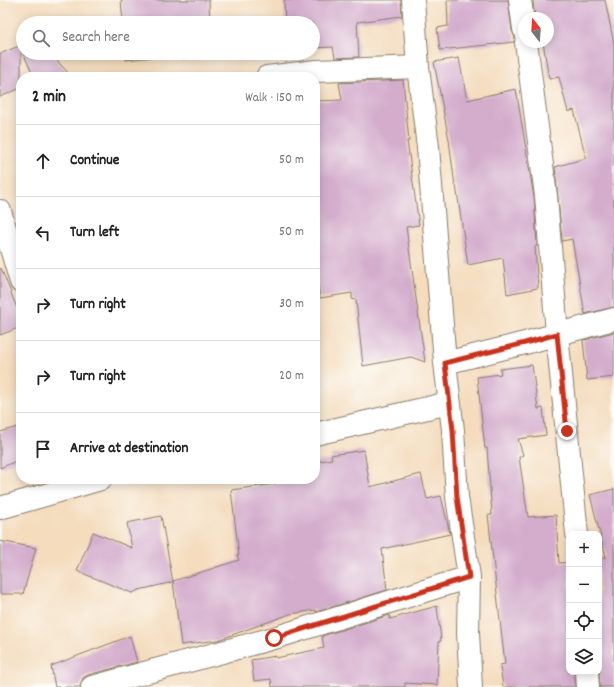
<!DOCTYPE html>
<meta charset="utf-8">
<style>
:root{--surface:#fff;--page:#f2f2f2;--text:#222;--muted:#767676;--line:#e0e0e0}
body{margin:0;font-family:Dekko,sans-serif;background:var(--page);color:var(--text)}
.controls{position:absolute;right:12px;bottom:12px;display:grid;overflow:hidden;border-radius:8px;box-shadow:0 2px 10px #0003}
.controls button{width:36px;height:36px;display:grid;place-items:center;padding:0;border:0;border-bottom:1px solid var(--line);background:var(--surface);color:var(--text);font:20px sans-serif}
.compass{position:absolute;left:518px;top:12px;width:36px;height:36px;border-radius:50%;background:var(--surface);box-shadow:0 2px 10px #0003;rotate:343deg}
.stop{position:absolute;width:12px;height:12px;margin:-9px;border:3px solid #c8321e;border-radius:50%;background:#fff}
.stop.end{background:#c8321e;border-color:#fff;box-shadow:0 1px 4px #0008}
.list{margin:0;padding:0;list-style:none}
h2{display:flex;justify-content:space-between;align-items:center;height:52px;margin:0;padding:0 16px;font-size:17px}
h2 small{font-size:13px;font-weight:400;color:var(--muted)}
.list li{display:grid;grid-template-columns:26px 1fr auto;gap:12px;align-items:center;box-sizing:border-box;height:72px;padding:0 16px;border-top:1px solid var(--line)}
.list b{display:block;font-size:15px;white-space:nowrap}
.list em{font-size:13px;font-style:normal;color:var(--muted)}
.icon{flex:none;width:22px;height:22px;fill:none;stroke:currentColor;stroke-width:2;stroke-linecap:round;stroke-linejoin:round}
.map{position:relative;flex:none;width:614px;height:687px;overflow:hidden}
.search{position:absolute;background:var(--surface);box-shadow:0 2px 10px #0003;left:16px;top:16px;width:304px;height:44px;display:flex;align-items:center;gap:10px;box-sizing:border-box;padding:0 14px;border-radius:22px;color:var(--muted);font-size:15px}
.panel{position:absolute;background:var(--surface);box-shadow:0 2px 10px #0003;left:16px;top:72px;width:304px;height:412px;border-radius:16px}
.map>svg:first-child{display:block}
.building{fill:#d4adcd}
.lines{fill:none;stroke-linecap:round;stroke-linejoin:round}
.minor-casing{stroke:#887c6c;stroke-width:24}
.minor{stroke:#fff;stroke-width:22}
.route{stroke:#c8321e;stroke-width:5}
</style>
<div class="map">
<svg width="614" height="687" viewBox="0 0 614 687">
<rect width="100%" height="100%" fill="#fdfcf7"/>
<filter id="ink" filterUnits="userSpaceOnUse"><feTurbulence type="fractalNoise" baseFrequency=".025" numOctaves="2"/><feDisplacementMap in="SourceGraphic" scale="8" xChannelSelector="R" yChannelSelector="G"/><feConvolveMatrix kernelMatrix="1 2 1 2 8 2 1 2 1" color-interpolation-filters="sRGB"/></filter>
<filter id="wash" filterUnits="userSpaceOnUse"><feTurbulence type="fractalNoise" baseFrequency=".012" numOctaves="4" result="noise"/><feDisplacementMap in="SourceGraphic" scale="16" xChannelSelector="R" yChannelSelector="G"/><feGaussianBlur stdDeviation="0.9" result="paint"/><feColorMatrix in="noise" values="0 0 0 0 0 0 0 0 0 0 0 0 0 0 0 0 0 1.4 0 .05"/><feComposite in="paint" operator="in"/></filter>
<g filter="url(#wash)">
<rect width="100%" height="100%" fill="#f4dcbd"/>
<g id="blocks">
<!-- building -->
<path class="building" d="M121,0H209L210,23H123Z
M284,0H401L402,16L357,22L359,57L335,58L333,47L313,48V23H285Z
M447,0H508L512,31L515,37L514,42L440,50L437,28L448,26Z
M533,0H605L614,44V307L585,314L572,239L562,241L555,167L586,158L574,110L568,112L559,77L549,79L543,42H548V18H535Z
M21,45V88L0,97V54Z
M23,53H50L72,77H34Z
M125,53H212V57L182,59L181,57L162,58V56L126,60Z
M459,58L467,100L516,89L534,197L537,246L535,247L538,288L507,294L503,258L468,265L456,185L455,186L449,140L434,62Z
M403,80L409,141H407L419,225L406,227L425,362L411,357L363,366L356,300L352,299V293L320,298L315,266V101L342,100L339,83Z
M1,268L21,318V327L0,335V269Z
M614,332V377L587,380L583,340L590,339V338Z
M532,365L538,409L543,408L546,435L518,439L523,455L519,457L528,517L556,515L559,563L569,562V672H575V687H503L500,665L505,664L488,515H492L487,448H485L477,377L501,374L500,369Z
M21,426V459L0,468V432Z
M364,450L370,487L421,474L427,499L441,496L450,534L382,549L387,590L316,612V610L290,614L218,640L181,645L173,581L239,560L237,555H239L231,490L275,484L274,479H315V462L332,459L331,455Z
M614,489V687H600L599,670V558L606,557L590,495Z
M161,516L173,582L139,590L132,593L77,571L93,532L132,548L127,523Z
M0,541L36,548L23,594H0Z
M437,606L441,641H439L437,685L405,683V687H272L271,679L254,681L251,660L276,656V658L324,648L322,636L390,615V619Z
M130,636L137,662L88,675L83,678L80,687H55L51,666Z"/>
</g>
</g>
<g filter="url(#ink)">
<use href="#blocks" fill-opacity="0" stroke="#887c6c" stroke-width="1"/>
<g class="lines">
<defs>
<path id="minor" d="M413,0L418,67L428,147L445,363L453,430L457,497L469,577L468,633L471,687
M520,0L524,29
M526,42L546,196L557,334L577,534
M267,77L316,71L418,67
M0,211L21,282
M445,363L525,343L614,319
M315,434L449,403
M0,508L101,479
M587,672L588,687
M92,687L274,638L469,577"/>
</defs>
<!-- minor casing -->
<use href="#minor" class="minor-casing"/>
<!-- minor -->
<use href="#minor" class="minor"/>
</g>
</g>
<g class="lines" filter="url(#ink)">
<!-- route -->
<path class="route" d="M274,638L469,577L457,497L453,430L445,363L525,343L557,334L567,431"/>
</g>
</svg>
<div class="controls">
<button>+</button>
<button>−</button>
<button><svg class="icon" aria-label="locate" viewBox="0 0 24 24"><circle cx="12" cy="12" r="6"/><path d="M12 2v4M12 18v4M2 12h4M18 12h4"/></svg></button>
<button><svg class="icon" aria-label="layers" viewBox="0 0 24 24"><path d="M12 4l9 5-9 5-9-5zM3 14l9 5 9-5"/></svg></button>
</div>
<svg class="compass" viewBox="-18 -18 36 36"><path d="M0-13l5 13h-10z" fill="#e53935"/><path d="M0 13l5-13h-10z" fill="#767676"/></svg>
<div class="stop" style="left:274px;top:638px"></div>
<div class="stop end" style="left:567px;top:431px"></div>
<div class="search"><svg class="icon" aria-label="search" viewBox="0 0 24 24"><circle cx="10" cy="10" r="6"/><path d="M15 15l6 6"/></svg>Search here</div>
<section class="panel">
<h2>2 min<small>Walk · 150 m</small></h2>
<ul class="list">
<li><svg class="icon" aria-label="ahead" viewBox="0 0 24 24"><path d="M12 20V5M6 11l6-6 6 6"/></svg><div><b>Continue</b></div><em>50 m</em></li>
<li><svg class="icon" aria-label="left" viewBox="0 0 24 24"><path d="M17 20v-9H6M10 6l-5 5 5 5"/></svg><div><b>Turn left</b></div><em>50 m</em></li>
<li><svg class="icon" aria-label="right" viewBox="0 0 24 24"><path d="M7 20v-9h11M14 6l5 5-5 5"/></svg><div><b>Turn right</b></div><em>30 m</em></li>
<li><svg class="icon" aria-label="right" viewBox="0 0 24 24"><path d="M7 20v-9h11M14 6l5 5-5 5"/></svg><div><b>Turn right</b></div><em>20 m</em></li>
<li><svg class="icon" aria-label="arrive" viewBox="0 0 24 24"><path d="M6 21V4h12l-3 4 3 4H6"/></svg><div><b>Arrive at destination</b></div></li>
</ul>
</section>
</div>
